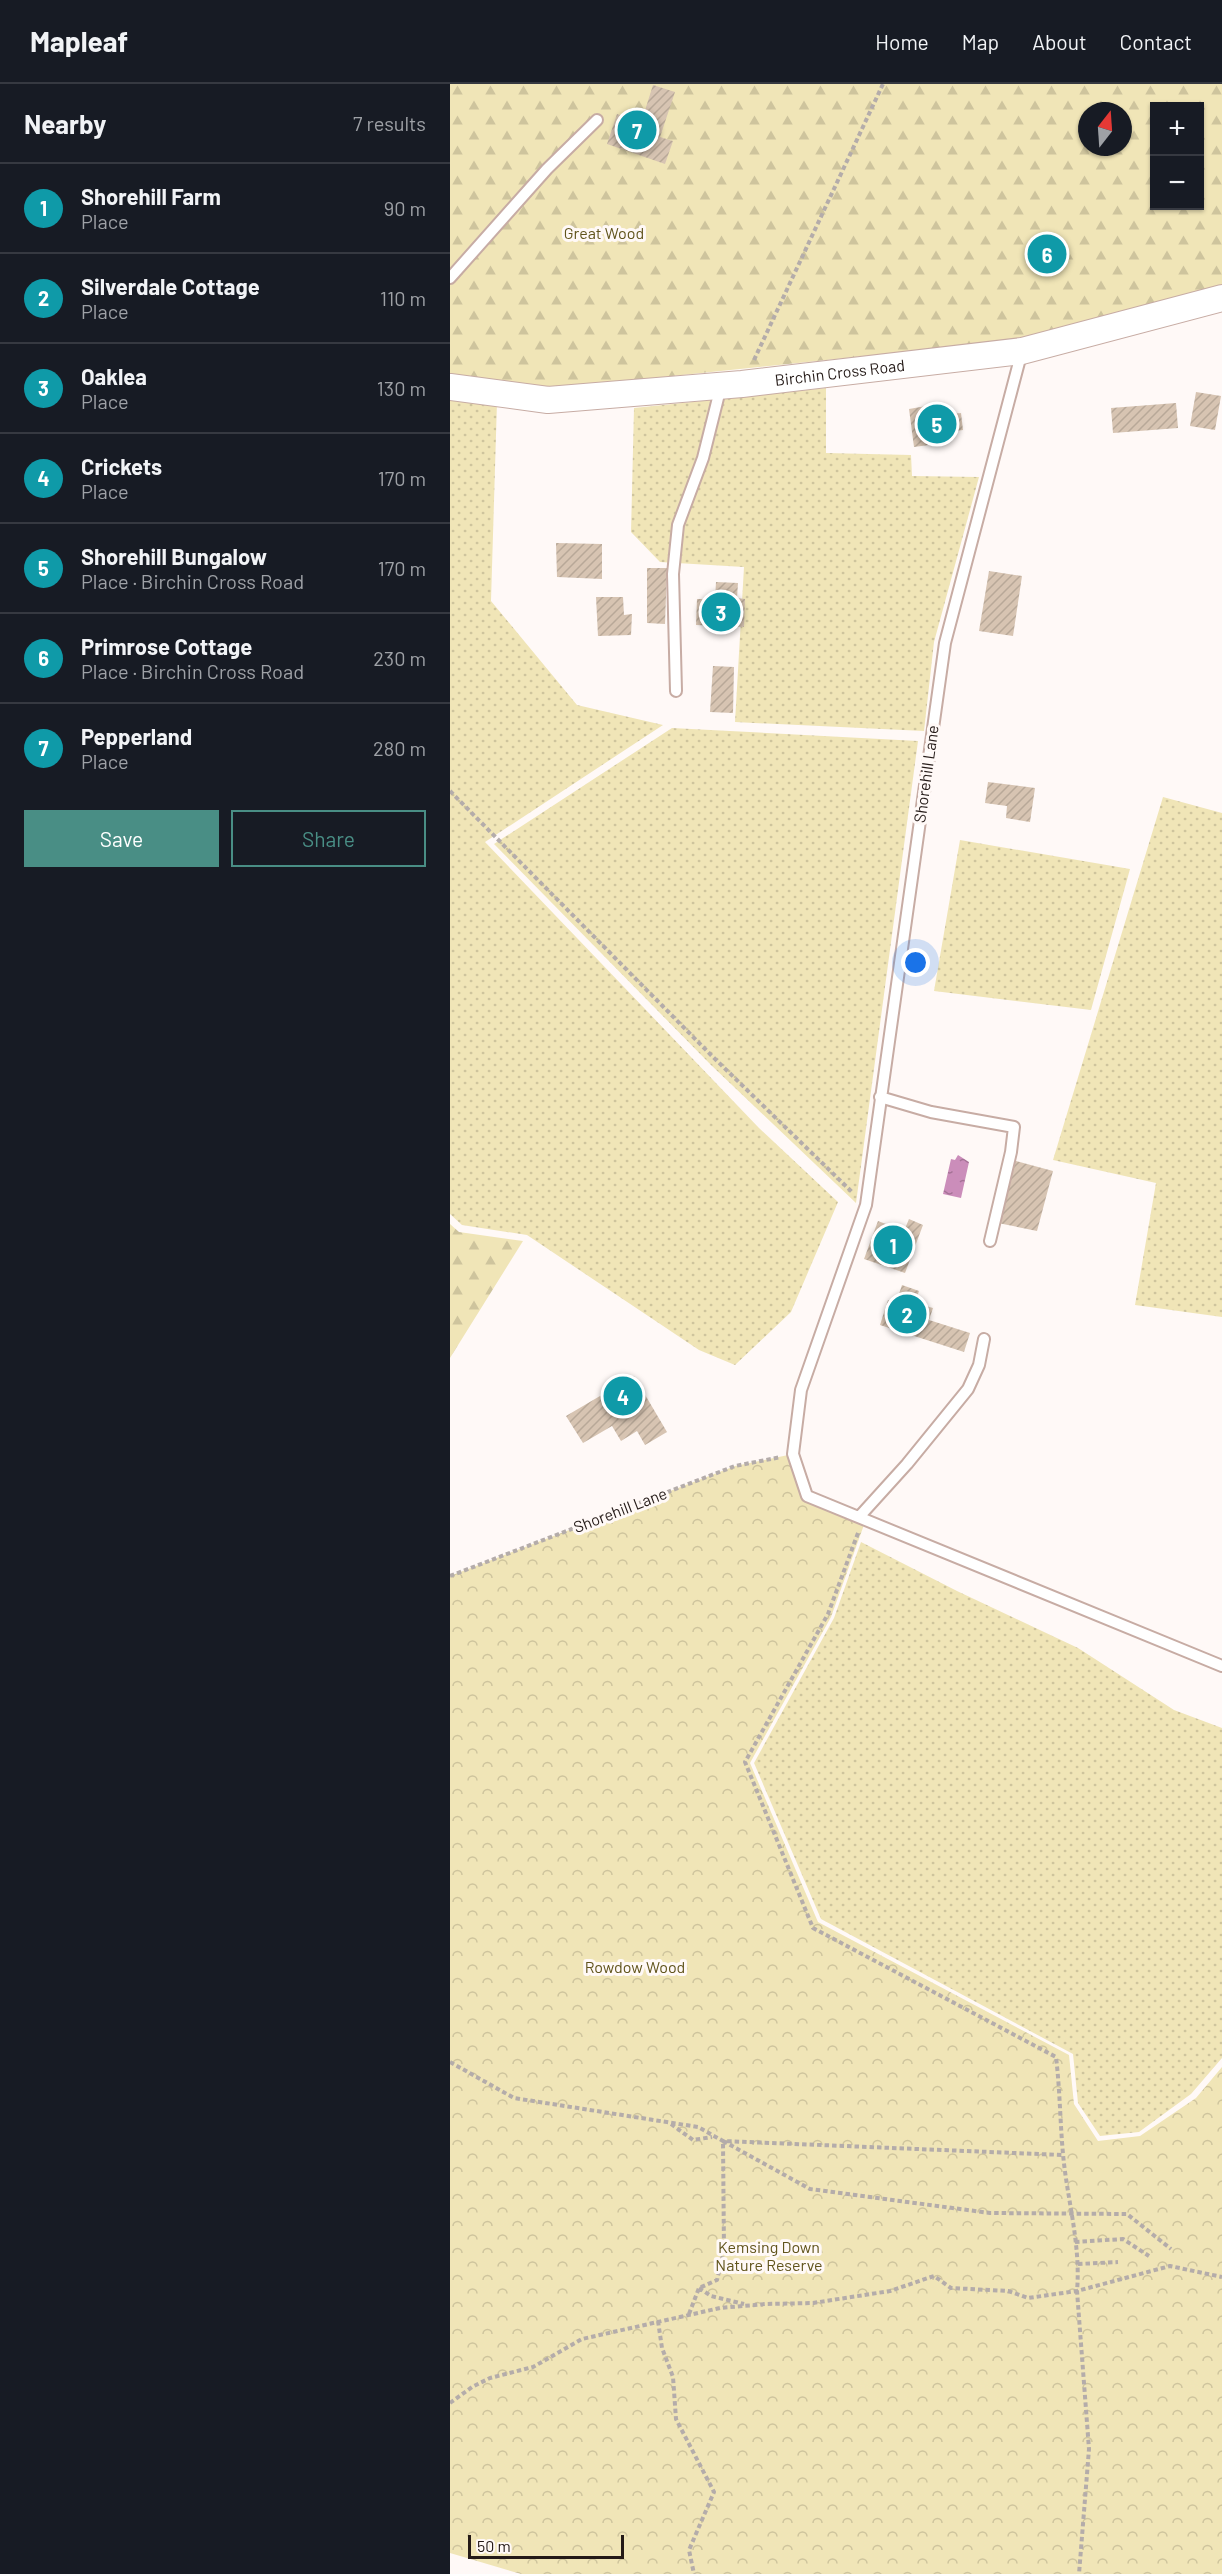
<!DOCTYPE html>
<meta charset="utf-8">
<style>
:root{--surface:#171b24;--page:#242831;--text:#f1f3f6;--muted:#9ea1a6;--line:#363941;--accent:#498e85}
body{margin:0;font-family:Barlow,sans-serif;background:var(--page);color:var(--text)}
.controls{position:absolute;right:18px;top:18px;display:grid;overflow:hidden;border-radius:0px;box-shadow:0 2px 4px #0004}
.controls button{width:54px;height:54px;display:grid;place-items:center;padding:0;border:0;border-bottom:2px solid var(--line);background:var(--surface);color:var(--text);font:30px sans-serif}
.compass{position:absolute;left:628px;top:18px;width:54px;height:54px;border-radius:50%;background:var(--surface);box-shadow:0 2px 4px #0004;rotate:17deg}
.scale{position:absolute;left:18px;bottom:15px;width:156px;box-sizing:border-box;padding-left:6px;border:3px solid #241a17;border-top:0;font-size:16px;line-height:21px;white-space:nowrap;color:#241a17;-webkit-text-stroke:4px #fff9f7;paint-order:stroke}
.you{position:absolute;left:466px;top:879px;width:21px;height:21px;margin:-15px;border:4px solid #fff;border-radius:50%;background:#1a73e8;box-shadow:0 0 0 9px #1a73e833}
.badge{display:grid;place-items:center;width:39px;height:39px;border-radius:50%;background:var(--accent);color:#fff;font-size:20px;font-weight:700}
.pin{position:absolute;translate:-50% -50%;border:3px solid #fff;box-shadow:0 2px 6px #0006}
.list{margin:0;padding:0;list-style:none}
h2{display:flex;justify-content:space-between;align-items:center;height:78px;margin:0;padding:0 24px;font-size:26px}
h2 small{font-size:20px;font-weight:400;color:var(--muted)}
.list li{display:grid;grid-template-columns:39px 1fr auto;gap:18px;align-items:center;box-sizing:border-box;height:90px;padding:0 24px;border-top:2px solid var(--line)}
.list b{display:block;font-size:22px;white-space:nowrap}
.list p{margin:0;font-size:20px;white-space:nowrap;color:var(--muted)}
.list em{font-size:20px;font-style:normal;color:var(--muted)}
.actions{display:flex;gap:12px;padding:18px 24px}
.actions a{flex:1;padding:14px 0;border:2px solid var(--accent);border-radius:0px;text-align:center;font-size:21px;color:var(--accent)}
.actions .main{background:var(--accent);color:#fff}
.map{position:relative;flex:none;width:772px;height:2490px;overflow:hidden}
header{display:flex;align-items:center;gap:36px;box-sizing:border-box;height:84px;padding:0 30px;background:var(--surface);border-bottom:2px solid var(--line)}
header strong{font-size:28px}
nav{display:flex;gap:33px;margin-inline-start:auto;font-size:21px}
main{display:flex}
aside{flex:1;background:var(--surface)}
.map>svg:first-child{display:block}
.grass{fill:url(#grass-dots)}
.forest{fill:url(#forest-firs);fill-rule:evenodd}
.park{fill:url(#park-crowns)}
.water{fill:url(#water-ripples)}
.building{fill:url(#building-hatch)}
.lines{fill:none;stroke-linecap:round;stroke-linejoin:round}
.service-casing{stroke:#c7aca4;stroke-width:14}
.tertiary-casing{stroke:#c7aca4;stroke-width:28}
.path{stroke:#b4acaa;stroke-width:4;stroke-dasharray:4.5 3;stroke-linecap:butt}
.service{stroke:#fff;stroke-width:10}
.tertiary{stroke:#fff;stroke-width:26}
.labels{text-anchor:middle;stroke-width:6;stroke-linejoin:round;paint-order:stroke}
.park-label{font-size:16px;fill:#61541c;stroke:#fff9f7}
.street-label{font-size:16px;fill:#241a17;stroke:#fff9f7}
</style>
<header>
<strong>Mapleaf</strong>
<nav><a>Home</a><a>Map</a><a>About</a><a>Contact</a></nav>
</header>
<main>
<aside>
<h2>Nearby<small>7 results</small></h2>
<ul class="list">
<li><span class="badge" style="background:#0f9aa8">1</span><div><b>Shorehill Farm</b><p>Place</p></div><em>90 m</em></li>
<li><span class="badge" style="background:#0f9aa8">2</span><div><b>Silverdale Cottage</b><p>Place</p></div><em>110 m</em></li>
<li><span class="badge" style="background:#0f9aa8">3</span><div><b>Oaklea</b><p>Place</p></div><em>130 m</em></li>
<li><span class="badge" style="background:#0f9aa8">4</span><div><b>Crickets</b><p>Place</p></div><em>170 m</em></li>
<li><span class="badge" style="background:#0f9aa8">5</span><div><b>Shorehill Bungalow</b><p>Place · Birchin Cross Road</p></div><em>170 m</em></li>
<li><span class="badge" style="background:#0f9aa8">6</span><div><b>Primrose Cottage</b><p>Place · Birchin Cross Road</p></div><em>230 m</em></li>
<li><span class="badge" style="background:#0f9aa8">7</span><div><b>Pepperland</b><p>Place</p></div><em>280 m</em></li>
</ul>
<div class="actions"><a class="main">Save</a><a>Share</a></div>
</aside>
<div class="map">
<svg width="772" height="2490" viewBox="0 0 772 2490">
<defs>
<pattern id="grass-dots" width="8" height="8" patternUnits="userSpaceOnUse" patternTransform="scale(1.5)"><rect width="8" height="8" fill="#f0e5b7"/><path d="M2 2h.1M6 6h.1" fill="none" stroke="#cec49d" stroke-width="1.8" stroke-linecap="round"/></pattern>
<pattern id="forest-firs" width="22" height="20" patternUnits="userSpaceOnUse" patternTransform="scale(1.5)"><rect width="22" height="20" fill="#f0e5b7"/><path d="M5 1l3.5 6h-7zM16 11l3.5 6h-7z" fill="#cec49d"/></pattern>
<pattern id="park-crowns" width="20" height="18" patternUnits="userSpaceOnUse" patternTransform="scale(1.5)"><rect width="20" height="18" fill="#f0e5b7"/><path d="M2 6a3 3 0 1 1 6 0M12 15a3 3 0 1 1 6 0" fill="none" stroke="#cec49d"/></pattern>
<pattern id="water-ripples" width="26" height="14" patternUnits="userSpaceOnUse" patternTransform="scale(1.5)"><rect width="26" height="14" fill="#cb8dba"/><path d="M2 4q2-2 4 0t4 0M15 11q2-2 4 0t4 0" fill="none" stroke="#a57296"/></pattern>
<pattern id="building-hatch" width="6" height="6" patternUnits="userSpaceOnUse" patternTransform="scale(1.5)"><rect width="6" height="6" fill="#d7c4b2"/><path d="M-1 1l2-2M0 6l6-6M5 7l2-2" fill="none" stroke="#b8a898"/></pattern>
</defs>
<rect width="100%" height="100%" fill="#fff9f7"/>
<!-- grass -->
<path class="grass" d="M376,304V369L461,371L462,392L529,393L484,558L474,647L285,638L294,483L210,478L181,448L184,324Z
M0,313L47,318L41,517L127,621L213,641L35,758L309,1044L388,1118L341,1228L285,1281L249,1266L77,1151L12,1141L0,1130Z
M222,644L468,657L406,1119L261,981L44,760Z
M713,713L772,729V1233L685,1221L706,1099L603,1076Z
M510,756L680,785L641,926L484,907Z
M411,1458L507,1507L628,1564L724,1626L772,1644V1974L741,2010L689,2048L650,2052L628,2019L623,1970L371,1835L304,1679L384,1534Z"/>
<!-- forest -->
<path class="forest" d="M0,0H772V206L569,256L107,304L0,293ZM704,22H750V122H704ZM637,27H673V63H637Z
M0,1140L9,1148L73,1157L0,1274Z"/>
<!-- park -->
<path class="park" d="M343,1370L357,1412L415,1438L381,1533L300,1679L368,1838L619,1971L624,2020L648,2057L690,2052L746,2014L772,1983V2490H71L0,2469V1492L285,1382Z"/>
<!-- water -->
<path class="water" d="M508,1071L519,1078L511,1114L493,1110L501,1075L505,1076Z"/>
<!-- building -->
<path class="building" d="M203,1L225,8L210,53L223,57L215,80L157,60L167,30L191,39Z
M612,154L618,176L583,185L577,163Z
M746,308L771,312L765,346L740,342Z
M726,319L728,344L663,349L661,324Z
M482,321L484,333L511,329L513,346L485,350L486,360L464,363L459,325Z
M106,459L152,460V495L107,493Z
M197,484H217L215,540L197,539Z
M539,487L572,492L563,552L529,547Z
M266,498L288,499L287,514L295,515L294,543L246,541L247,515H265Z
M146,513H173L174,531L182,530L181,551L148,552Z
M263,582L284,583L283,629L260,628Z
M538,698L585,704L580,738L556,734L557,722L535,719Z
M562,1076L603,1087L587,1147L548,1139Z
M459,1135L473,1141L455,1189L414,1175L428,1137L454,1147Z
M452,1201L469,1207L465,1219L483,1224L479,1236L520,1249L514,1268L430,1241L438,1216L446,1219Z
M184,1292L217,1348L195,1361L187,1347L171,1357L162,1342L133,1359L116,1332Z"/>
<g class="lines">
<defs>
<path id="service" d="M0,194L97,85L147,36
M572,267L495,559L416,1121L351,1306L343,1370L357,1412L772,1582
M226,607L223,490L228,441L253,374L271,302
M430,1013L481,1028L564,1043L561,1068L540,1157
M409,1433L457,1380L518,1305L529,1281L534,1255"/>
<g id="tertiary">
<path id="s1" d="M0,303L98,316L292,300L572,267L772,214"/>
</g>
</defs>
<!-- service casing -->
<use href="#service" class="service-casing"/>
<!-- tertiary casing -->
<use href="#tertiary" class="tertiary-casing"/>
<!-- path -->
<path class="path" d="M304,276L433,0
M0,707L261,971L402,1108
M408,1449L378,1530L295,1678L363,1844L606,1973C610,2006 610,2037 613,2070C617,2115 631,2160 627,2207L639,2365L629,2490
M0,1492L285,1382L331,1373
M0,1978L64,2014L248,2043L273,2057L613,2071
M221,2040L243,2056L262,2053
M625,2158L673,2155L699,2172
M628,2180L668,2178
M249,2204L261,2212L294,2220
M239,2230L249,2204L267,2196L274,2167L273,2057L360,2105L540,2129L677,2130L721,2165
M208,2237L212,2264L223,2293L226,2335L264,2408L239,2466L244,2490
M0,2319L22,2303L40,2294L83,2283L132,2255L270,2224L316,2220L363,2219L440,2207L484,2192L501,2204L558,2207L578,2214L627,2207L720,2182L772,2193"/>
<!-- service -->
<use href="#service" class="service"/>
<!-- tertiary -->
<use href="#tertiary" class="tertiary"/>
</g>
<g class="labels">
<!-- park labels -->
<g class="park-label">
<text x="154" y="155">Great Wood</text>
<text x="185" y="1889">Rowdow Wood</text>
<text x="319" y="2169">Kemsing Down<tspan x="319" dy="18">Nature Reserve</tspan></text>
</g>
<!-- street labels -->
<g class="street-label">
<text dy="6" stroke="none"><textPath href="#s1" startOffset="392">Birchin Cross Road</textPath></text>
<text transform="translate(476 690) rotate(-82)" y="6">Shorehill Lane</text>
<text transform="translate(170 1426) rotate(-21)" y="6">Shorehill Lane</text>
</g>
</g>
</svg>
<div class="controls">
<button>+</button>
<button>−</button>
</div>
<svg class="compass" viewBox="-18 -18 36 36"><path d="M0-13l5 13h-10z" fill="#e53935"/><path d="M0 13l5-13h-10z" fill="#9ea1a6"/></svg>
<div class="scale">50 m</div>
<div class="you"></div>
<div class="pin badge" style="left:443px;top:1161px;background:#0f9aa8">1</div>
<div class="pin badge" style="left:457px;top:1230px;background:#0f9aa8">2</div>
<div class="pin badge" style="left:271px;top:528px;background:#0f9aa8">3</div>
<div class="pin badge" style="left:173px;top:1312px;background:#0f9aa8">4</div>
<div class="pin badge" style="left:487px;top:340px;background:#0f9aa8">5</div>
<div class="pin badge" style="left:597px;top:170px;background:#0f9aa8">6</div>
<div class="pin badge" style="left:187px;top:46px;background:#0f9aa8">7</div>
</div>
</main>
